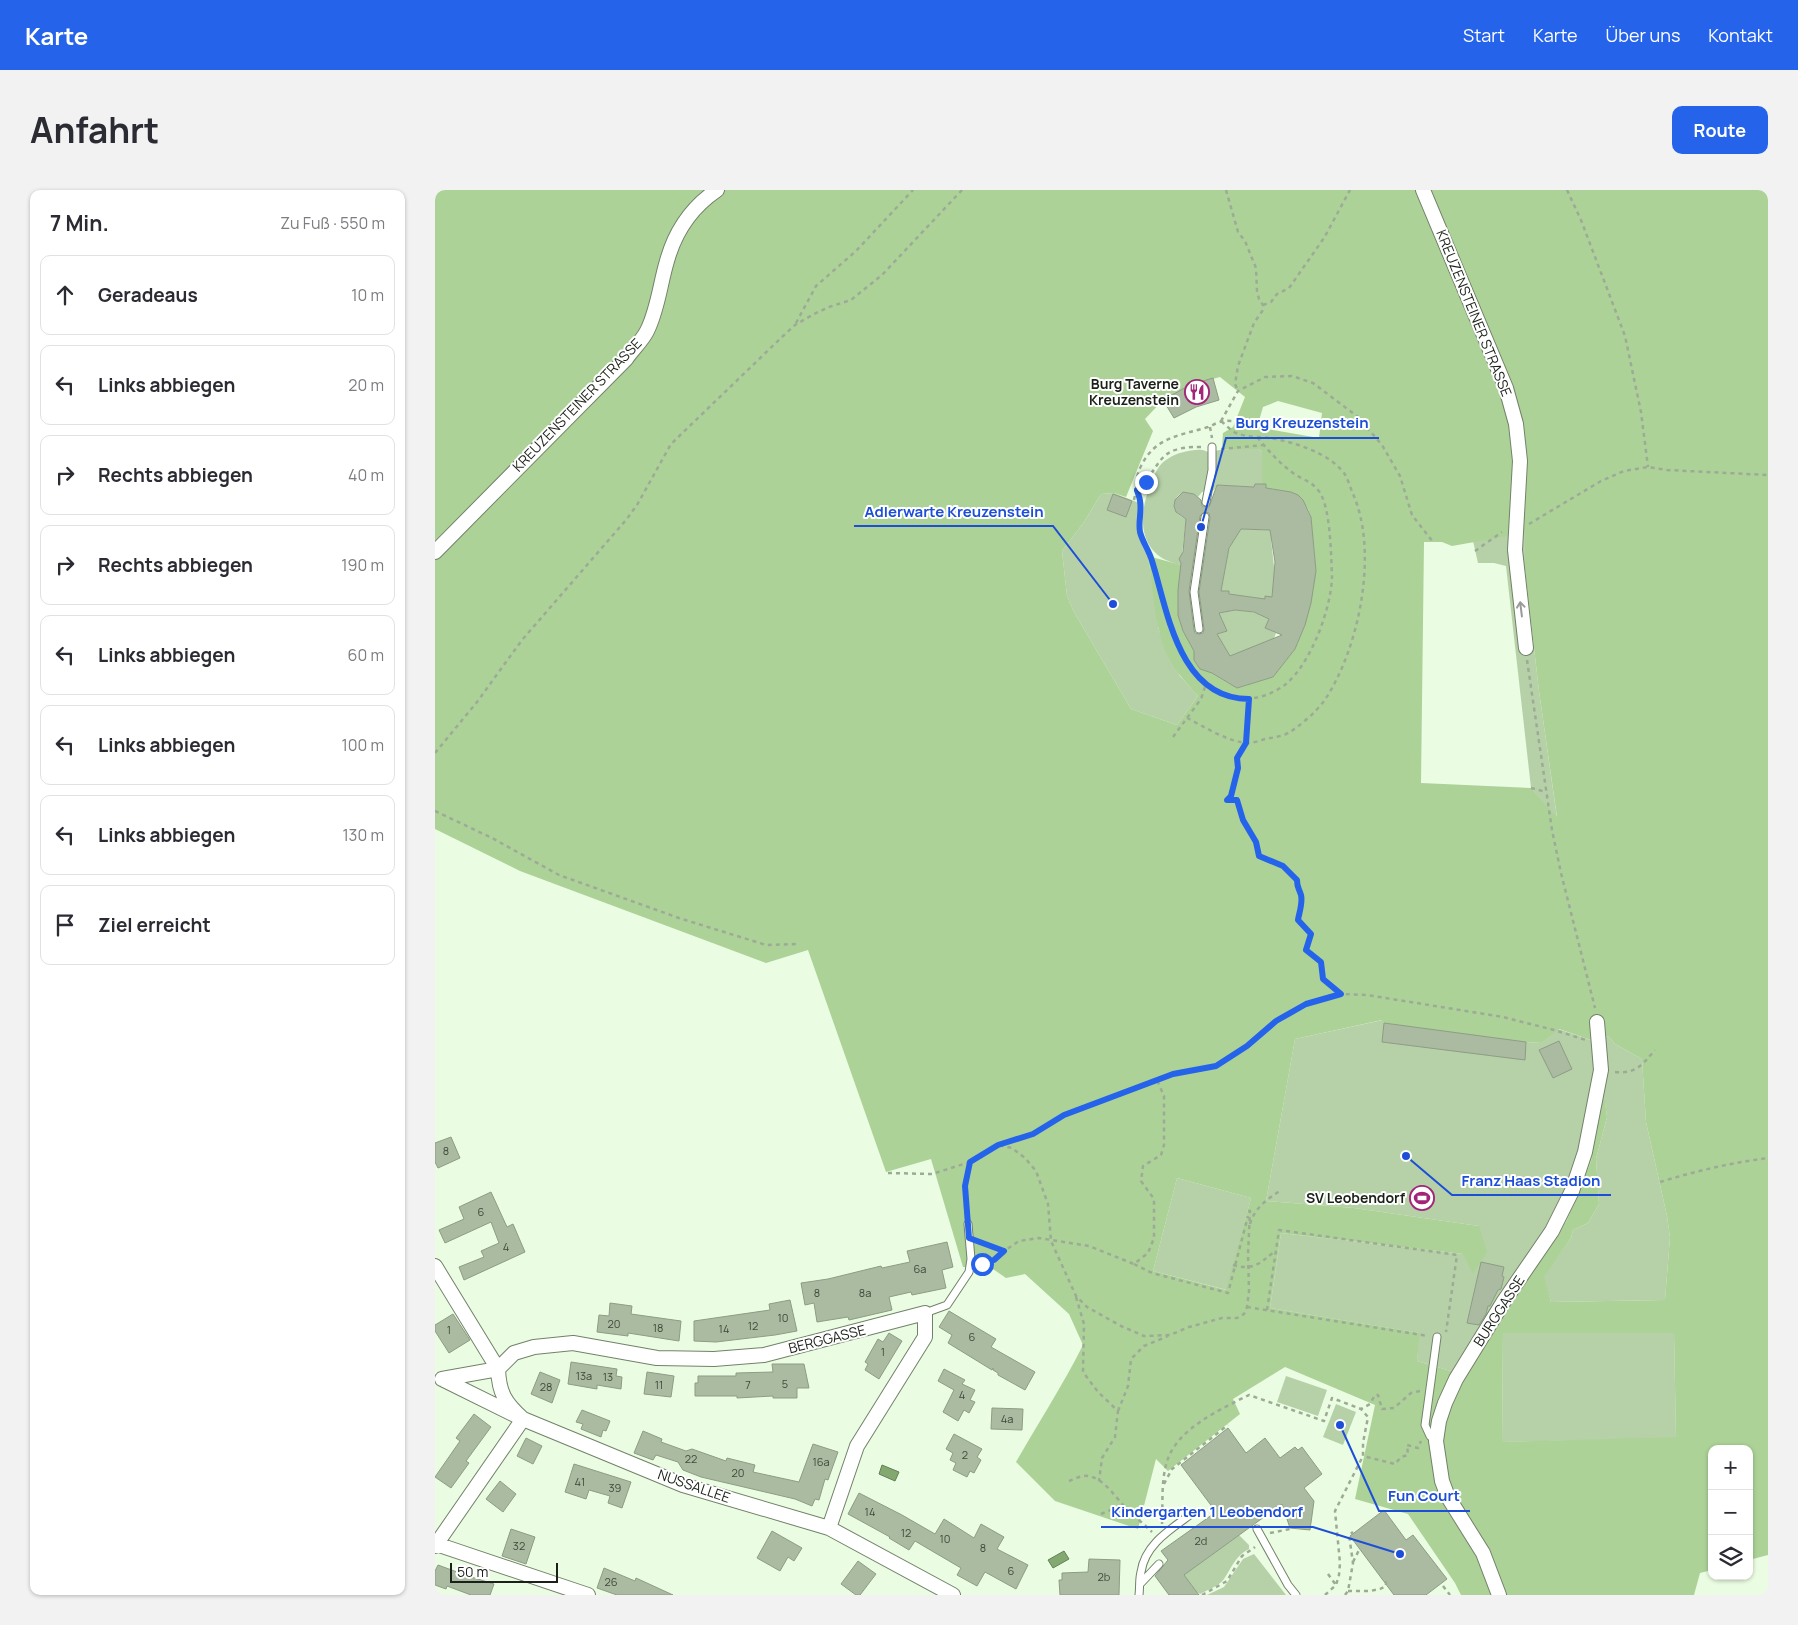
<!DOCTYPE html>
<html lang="de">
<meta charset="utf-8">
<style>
:root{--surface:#fff;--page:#f2f2f3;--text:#2b2b33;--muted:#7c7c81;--line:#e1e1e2;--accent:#2563eb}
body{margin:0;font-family:Manrope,sans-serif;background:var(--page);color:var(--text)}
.controls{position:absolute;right:15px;bottom:15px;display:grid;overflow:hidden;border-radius:10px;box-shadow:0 1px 4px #0004}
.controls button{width:45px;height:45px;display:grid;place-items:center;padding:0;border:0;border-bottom:1px solid var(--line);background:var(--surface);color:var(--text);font:25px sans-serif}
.scale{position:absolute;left:15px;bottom:12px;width:108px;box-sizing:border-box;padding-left:5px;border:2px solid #1b2118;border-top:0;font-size:14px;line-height:18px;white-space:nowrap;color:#1b2118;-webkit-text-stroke:4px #fff;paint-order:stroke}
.stop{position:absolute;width:15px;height:15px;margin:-11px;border:4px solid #2563eb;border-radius:50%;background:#fff}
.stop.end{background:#2563eb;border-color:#fff;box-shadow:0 1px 5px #0008}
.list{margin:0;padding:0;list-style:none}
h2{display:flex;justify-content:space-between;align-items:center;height:65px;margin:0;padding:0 20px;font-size:21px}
h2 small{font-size:16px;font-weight:400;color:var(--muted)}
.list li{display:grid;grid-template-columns:32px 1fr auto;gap:15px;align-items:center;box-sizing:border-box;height:80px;margin:0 10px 10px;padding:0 10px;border:1px solid var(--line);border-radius:10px}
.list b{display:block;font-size:19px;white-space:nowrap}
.list em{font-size:16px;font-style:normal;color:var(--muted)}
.icon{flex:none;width:28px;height:28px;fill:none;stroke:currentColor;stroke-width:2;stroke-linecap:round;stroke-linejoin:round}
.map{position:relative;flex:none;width:1333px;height:1405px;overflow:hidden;border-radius:10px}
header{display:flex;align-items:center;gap:30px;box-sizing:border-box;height:70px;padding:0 25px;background:var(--accent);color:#fff}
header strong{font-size:24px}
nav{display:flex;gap:28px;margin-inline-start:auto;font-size:18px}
.intro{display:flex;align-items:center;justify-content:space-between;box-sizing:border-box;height:120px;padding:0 30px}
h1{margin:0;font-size:35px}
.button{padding:12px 22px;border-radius:10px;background:var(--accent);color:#fff;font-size:18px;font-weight:700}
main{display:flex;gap:30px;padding:0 30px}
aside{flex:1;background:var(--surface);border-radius:10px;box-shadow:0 1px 4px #0004}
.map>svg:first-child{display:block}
.green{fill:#b6d1a8}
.forest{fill:#acd298;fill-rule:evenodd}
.water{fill:#84a970;stroke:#648056}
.building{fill:#aabba1;stroke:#8d9d84;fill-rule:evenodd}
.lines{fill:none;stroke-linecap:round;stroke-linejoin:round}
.service-casing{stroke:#728269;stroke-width:9}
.minor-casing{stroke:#728269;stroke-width:16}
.path{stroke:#9dab96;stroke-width:2.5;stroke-dasharray:4 4;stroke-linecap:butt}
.service{stroke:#fff;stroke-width:7}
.minor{stroke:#fff;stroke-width:14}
.oneway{stroke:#989b97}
.route{stroke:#2563eb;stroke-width:6}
.labels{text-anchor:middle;stroke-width:4;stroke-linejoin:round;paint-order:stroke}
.number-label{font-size:11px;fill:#3f483a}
.street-label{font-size:14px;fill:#1b2118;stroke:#fff}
.poi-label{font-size:14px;font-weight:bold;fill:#1b2118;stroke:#fff;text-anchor:end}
.leader{fill:none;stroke:#1d4ed8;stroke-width:2}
.callout-dot{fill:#1d4ed8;stroke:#fff;stroke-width:2}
.callout-label{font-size:15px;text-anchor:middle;font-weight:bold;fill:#1d4ed8;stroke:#fff;stroke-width:4;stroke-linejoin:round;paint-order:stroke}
</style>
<header>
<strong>Karte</strong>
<nav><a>Start</a><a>Karte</a><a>Über uns</a><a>Kontakt</a></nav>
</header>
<div class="intro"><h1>Anfahrt</h1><a class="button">Route</a></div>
<main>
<aside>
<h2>7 Min.<small>Zu Fuß · 550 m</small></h2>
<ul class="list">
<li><svg class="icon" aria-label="ahead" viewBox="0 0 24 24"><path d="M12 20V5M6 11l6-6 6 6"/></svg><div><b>Geradeaus</b></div><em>10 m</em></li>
<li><svg class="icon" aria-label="left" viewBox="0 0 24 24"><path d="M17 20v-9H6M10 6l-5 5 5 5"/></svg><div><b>Links abbiegen</b></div><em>20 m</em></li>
<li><svg class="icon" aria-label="right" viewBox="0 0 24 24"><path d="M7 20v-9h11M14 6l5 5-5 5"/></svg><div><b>Rechts abbiegen</b></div><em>40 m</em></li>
<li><svg class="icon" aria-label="right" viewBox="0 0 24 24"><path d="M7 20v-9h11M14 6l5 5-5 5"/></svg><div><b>Rechts abbiegen</b></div><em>190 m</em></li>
<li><svg class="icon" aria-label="left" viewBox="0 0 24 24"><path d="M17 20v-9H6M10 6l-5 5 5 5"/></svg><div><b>Links abbiegen</b></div><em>60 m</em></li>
<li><svg class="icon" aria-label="left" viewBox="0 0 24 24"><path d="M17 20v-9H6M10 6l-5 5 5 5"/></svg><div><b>Links abbiegen</b></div><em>100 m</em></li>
<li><svg class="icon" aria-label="left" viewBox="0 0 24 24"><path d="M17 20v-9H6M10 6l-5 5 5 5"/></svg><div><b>Links abbiegen</b></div><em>130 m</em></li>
<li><svg class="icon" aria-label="arrive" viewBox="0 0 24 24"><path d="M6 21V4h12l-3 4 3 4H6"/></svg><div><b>Ziel erreicht</b></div></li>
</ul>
</aside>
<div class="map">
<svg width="1333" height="1405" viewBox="0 0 1333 1405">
<rect width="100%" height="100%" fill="#eafce1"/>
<!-- green -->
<path class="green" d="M824,259L827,262V294H820L819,297L782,295L779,300L767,302L763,307L759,304L748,302C735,310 737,323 751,329L747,364L745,367L746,375C704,367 702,329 715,296C719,285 723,274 734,268C742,263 757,259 767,260C769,260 772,262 774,262C778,263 782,260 785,260C797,258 812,259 824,259Z
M679,303L704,313C702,331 702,351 713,366L724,441L745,486L763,506L742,535L696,519L639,422L632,406L627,361L649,332L666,304Z
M806,339L839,340V345L836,350L840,385L837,407L830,409L794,404V401H786L794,358Z
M1090,342V380L1104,501L1122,628L1096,598L1071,376L1059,373H1043L1038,351Z
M800,420L825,423V425L834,429L830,438L841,443L838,451L796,468L782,444L791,441L787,429L768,430L767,426Z
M948,830L949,833L1091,852L1107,853L1123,839L1159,851L1173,846L1180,854L1207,869L1211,932L1232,1026L1235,1047L1230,1110L1116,1112L1108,1087L1136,1048L1138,1040L1153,1033L1164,1014L1161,969L1172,927L1168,898L1156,971L1132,1030L1061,1137L1019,1182L982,1171L984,1143L835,1118L846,1043L1028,1064L1044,1036L919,1018L831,1011L860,849Z
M742,988L816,1008L792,1100L718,1081Z
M1068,1143H1239L1241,1248L1067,1252Z
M851,1186L892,1200L883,1226L842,1212Z
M901,1214L921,1222L908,1255L888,1247Z
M804,1345L814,1355V1359C800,1366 797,1377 789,1389C784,1396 772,1400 765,1404L762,1402L749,1385Z
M819,1364L851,1405H772L789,1397L808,1369Z"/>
<!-- forest -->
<path class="forest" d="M0,0H1333V1365L1314,1370V1259H1277V1380L1265,1383L1259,1405H1026L1020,1393L973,1324L920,1309L940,1215L850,1177L798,1209L805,1224L733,1281L721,1269L703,1339L620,1311L581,1272C603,1233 628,1195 648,1155L634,1124L590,1084L571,1088L558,1079L528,1077L496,969L451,982L373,760L331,773L85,681L0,639ZM785,187L810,207L798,237L788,243L787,259H824L827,262V294H831V298L856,302L863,305L873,319L876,327L881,381L870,435L860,459L838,487L802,498L777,483L765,479L759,470V461L748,441L746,375L713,366C718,398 719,437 733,466C740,481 752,494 763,506L742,535L696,519L639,422L632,406L627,361L649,332L666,304L679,303L691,307L718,241L710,229L728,210L755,195ZM843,211L887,223L884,248L826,238L823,234L828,217ZM1090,343V380L1104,501L1122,627L1096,598L986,593L989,352H1007L1017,356ZM947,830L949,833L1091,852L1107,853L1124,839L1159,851L1173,846L1180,854L1207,869L1211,932L1232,1026L1235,1047L1230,1110L1116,1112L1109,1087L1136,1048L1138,1040L1153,1033L1164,1014L1161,969L1172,927L1168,895L1156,971L1132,1030L1061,1137L1019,1182L982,1171L985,1143L835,1118L846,1043L1028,1064L1038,1084L1052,1062L1044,1036L919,1018L831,1011L860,849ZM742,988L816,1008L791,1100L718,1081ZM1068,1143H1239L1241,1247L1067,1252Z"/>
<!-- water -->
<path class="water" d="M447,1275L464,1282L460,1291L444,1284Z
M629,1361L634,1369L618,1378L613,1370Z"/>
<!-- building -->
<path class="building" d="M778,188L784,210L761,217L739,228L728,210L755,195Z
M820,294H831V298L856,302L863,305L868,310L876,327L881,381L876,413L870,435L860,459L838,487L802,498L777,483L765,479L759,470V461L748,441L743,425V400L746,373L744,369L748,362L751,329L741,322L739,316L740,310L748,302L759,304L766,310L767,316L774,317L782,295L819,297ZM769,322L774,323L775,328L764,402L769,439L768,443L764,444L760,443L759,440L754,401L765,326ZM806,339L835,340L840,372L837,407L830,406V409L794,404V401H786L794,358ZM800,420L819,422L834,429L830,438L847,445L795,466L782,444L792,441L784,423Z
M678,304L697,311L691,327L672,320Z
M949,833L1091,852L1090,870L947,852Z
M1124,851L1137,879L1118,888L1104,860Z
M16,947L25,968L3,978L0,972V953Z
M56,1002L72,1037L78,1034L90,1062L29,1090L24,1077L49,1067L46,1061L64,1053L56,1032L10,1053L4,1040L29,1029L24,1017Z
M512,1052L518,1077L507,1080L511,1098L477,1105L476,1102L454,1107L457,1120L414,1130L413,1127L382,1132L379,1113L370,1115L366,1093L393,1089L446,1076L447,1078L475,1072L472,1061Z
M1046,1072L1069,1077L1067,1086L1069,1087L1066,1099L1063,1100L1055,1116H1053L1051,1124L1044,1135L1032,1133Z
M355,1110L362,1141L340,1145L281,1152L259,1151V1131L335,1120L334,1114Z
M175,1113L197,1116L196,1124L246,1131L244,1151L193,1143V1146L162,1142L164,1125L174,1126Z
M514,1121L561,1149L556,1157L600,1182L590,1200L563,1185V1183L558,1180V1178L557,1180L513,1153L517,1145L504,1137Z
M18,1124L35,1150L14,1163L0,1141V1135Z
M454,1143L467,1151L444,1189L430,1180L433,1174L430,1172L443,1149L448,1152Z
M136,1172L182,1179L181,1186L187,1187L186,1199L162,1195V1199L133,1194Z
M337,1174H369L374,1198H362V1208H338V1206L302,1208V1206H260V1193H263V1186H301V1183L338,1182Z
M509,1179L530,1190L527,1194L540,1200L535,1210L540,1212L534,1223L529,1220L523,1231L508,1222L519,1200L503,1191Z
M105,1182L125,1190L117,1213L96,1204Z
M212,1182L239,1186L236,1207L209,1204Z
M557,1218L588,1219L587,1240L556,1239Z
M147,1220L175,1231L171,1241L168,1240L166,1247L146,1239L148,1234L141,1232Z
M39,1224L56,1237L31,1271L34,1273L16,1298L0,1287L25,1251L21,1248Z
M793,1238L811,1263L830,1248L845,1268L860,1257L863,1260L867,1257L887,1284L869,1298L879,1311L875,1340L855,1338L847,1314L749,1385L764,1405H734L720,1386L733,1370L726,1361L781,1322L746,1275Z
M208,1241L227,1249L226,1252L251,1261L257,1259L291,1271L292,1268L320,1275L318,1282L364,1292L378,1254L403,1262L393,1290L390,1289L384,1310L380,1309L377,1316L360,1309L266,1287L248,1280L243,1272L221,1265L218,1270L199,1263Z
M519,1244L547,1259L542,1267L546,1270L539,1283L535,1281L532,1287L518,1280L521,1273L515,1270L518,1263L511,1259Z
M91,1248L107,1256L98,1274L82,1266Z
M139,1274L196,1292L187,1318L173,1313L175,1306L154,1300L151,1309L130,1302Z
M65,1291L81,1304L68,1322L51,1309Z
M424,1303L467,1325L500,1344L509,1329L539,1348L546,1334L569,1347L562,1359L593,1375L581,1399L550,1382L542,1396L522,1385L526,1378L480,1351L474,1360L454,1348L455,1347L413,1324Z
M949,1320L971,1350L978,1345L1012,1389L991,1405H959L915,1346Z
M76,1339L100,1347L91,1374L67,1366Z
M337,1341L367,1358L359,1371L353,1367L345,1381L322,1368Z
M654,1369L685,1370L684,1405H625L624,1390H627V1383L653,1382Z
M423,1371L441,1384L425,1405H421L406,1394Z
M3,1375L33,1386L59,1394L55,1405H36L12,1396L11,1399L0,1395V1381Z
M169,1378L200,1391L201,1388L238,1405H182L162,1398Z"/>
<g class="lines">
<defs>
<path id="service" d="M771,312L777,280V257
M764,439L759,402L770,327
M490,1123L512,1115L534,1082L536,1069L533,1034
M1001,1251L995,1246L990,1235L1002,1147
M822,1339L853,1395L861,1405
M706,1393L724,1374
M704,1405C705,1397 704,1389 706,1382C710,1353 738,1338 759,1322"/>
<path id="minor" d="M988,0L1071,198L1081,234L1085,271L1080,360L1091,458
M0,362L191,169C197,160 207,151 212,141C223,119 225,94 232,71C240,42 257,17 282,0
M0,1076L63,1179C64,1203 70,1213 88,1229L0,1356
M7,1189L63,1179L79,1163L99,1157L138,1153L222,1168L279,1169L329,1165L490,1123V1147L422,1256L394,1338
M7,1189L88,1229L248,1295L394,1338L518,1405
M1,1354L153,1405
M1064,1405L1048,1363L1013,1307L1007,1291L1001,1251L1004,1231L1010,1213L1021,1189L1069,1111L1117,1041L1137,1001L1150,962L1166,880L1162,832"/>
</defs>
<!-- service casing -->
<use href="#service" class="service-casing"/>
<!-- minor casing -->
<use href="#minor" class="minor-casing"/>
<!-- path -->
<path class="path" d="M791,0L803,42L810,51L821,78L822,101L824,109L828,115V120L819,133L803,176L800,194L803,201
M1132,0L1146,30L1190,146L1206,222L1213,277
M828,115L836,112L842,104L854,98L889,48L915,0
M361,133L381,96L421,61L478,0
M786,231L803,201L830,187L857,186L878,193L923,227L947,255L965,286L977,325L998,352
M775,237L777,248
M766,257C720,256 728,276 702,300C703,304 705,308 705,311C707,321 703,331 705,342C708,353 715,362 718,373C731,421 741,492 798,507C816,512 837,505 851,494C876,473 896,419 897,387C896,367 896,315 883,300C876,291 866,289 858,283C844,273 833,260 822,247
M786,259L829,255
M699,310C702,298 700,287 706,276C721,246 745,246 773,237C778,235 783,232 788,231C799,230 812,233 823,234
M1094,334L1166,291L1189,281L1213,277L1232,280L1333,285
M1040,361L1067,342
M1092,470L1117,640L1126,683L1160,818
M814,509L811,553L802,568L803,578L796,606L792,610H802L808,629L821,652L825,666L848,676L861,690C862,697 864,699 866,705C868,713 864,723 863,730L876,744L871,760L886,772L888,789L906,804
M752,528C770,537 791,551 812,553C818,553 824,551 830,549C836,548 842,547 849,545C861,540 881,522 889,511C924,460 944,362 918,304C915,297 913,289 909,283C894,263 859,252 835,248C824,247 811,247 801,243C796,241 791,235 786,231
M738,547L766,509L771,494
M0,563L42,512L87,450L191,330L202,315L236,254L347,147L360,135L379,124L394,117L416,110L447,85L527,0
M1096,598L1111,602
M0,621L57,648L124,685L244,728L331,755L364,754
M1180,882C1201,884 1207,875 1220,860
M563,955L598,944L629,925L722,890L738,884L781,876L812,855L841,831L871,814L906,804L932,805L1068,827L1119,840L1151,850
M453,983L497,984L535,972
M1225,992C1261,981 1295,973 1333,968
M533,1025L530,996L535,972L563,955L577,958L590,968L601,981L613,1014L616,1051L641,1106L652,1117L686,1136L709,1146L735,1145L754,1137L787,1128H802L809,1124L812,1117L814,1101L813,1064L815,1021H813
M815,1034C820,1017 833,1009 846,1000
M544,1052L569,1061
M699,1074L717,1083L793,1103L813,1026
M546,1075L559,1070L569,1061L584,1051L604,1048L654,1056L699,1074L713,1063L719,1048V1009L706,991L708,976L726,965L729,955V906L722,890
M798,1075C819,1081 825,1073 840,1061
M641,1107L649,1134L648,1182L663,1202L683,1221L680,1247L667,1268L664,1291
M812,1117L993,1146
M832,1120L844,1040L1022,1065L1011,1142
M985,1201L976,1203L959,1218L947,1219L943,1205H940L935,1214L926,1219L933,1227L928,1253V1266L960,1274L966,1267L973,1265L972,1255L983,1258L986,1251
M683,1221L693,1196L696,1169L709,1156L733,1146
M634,1291C640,1289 646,1285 653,1286C668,1288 679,1305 688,1315C697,1325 708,1333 717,1342
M729,1294L737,1279L793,1235
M666,1324L688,1315
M727,1334C728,1315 726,1294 731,1275C739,1240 784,1220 814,1205L889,1231L897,1208L926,1219
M835,1343L855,1339
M918,1372L924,1360
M893,1384L901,1395
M1008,1396L1015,1405
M913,1401H935L945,1399L951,1396V1391
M767,1405L792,1391L807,1366L820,1357
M890,1405L901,1395L904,1385L905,1373L900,1321L928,1266
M910,1405L913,1401L918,1373L914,1345L918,1342"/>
<!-- service -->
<use href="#service" class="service"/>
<!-- minor -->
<use href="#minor" class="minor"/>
</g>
<!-- one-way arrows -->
<defs><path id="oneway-shaft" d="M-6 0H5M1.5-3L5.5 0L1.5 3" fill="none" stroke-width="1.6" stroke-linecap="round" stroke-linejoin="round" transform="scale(1.25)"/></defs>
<use class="oneway" href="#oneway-shaft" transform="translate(1086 419) rotate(-97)"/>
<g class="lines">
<!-- route -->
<path class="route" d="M547,1074L559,1070L569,1061L534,1048L530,996L535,972L563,955L598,944L629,925L738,884L781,876L812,856L841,831L871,814L906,804L888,789L886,772L871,760L876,744L863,730C864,723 868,713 866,705C864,698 862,698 862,690L848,676L824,666L821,652L808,630L802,610H792L796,606L803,578L802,568L811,553L814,509C748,509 734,431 720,381C718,375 717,369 714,363C711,356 707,350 705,342C703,332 707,321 705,311C705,308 703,304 702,300L711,292"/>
</g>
<!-- icons -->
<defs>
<symbol id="restaurant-ring" viewBox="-11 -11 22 22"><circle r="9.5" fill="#fff" stroke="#a22579" stroke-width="1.5"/><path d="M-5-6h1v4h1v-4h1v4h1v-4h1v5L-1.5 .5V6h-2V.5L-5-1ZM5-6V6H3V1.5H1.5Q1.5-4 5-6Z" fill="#a22579"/></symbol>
<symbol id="stadium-ring" viewBox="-11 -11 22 22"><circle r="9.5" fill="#fff" stroke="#a22579" stroke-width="1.5"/><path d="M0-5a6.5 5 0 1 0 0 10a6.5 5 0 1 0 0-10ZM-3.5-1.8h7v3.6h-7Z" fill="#a22579"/></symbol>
</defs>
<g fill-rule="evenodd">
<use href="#restaurant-ring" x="748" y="188" width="28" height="28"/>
<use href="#stadium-ring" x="973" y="994" width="28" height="28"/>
</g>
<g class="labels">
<!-- number labels -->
<g class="number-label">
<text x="11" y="965">8</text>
<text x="46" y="1026">6</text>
<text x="71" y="1061">4</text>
<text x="485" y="1083">6a</text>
<text x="382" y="1107">8</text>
<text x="430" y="1107">8a</text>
<text x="348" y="1132">10</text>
<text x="179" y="1138">20</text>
<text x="318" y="1140">12</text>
<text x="223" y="1142">18</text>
<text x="289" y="1143">14</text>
<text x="14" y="1144">1</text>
<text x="537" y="1151">6</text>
<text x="448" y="1166">1</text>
<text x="149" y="1190">13a</text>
<text x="173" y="1191">13</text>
<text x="350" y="1198">5</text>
<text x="224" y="1199">11</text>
<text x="313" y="1199">7</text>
<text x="111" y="1201">28</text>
<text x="527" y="1209">4</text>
<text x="572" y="1233">4a</text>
<text x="530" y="1269">2</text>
<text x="256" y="1273">22</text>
<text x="386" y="1276">16a</text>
<text x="303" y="1287">20</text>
<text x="145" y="1296">41</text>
<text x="180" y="1302">39</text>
<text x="435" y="1326">14</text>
<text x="471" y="1347">12</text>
<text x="510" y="1353">10</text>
<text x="766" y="1355">2d</text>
<text x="84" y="1360">32</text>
<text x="548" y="1362">8</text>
<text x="576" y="1385">6</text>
<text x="669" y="1391">2b</text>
<text x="176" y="1396">26</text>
</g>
<!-- street labels -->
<g class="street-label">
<text transform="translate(1039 123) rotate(68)" y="5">KREUZENSTEINER STRASSE</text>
<text transform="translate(142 215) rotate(-46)" y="5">KREUZENSTEINER STRASSE</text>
<text transform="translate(1064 1121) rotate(-57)" y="5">BURGGASSE</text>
<text transform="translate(392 1149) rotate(-14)" y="5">BERGGASSE</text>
<text transform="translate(259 1296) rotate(19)" y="5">NUSSALLEE</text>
</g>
<!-- poi labels -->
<g class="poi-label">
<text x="744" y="199">Burg Taverne<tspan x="744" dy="16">Kreuzenstein</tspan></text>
<text x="970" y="1013">SV Leobendorf</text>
</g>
</g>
<!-- callouts -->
<path class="leader" d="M766 337L791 248H944M678 414L618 336H419M971 966L1017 1005H1176M905 1235L944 1321H1035M965 1364L878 1337H666"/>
<g class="callout-dot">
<circle cx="766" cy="337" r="5"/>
<circle cx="678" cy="414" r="5"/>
<circle cx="971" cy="966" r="5"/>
<circle cx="905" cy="1235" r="5"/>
<circle cx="965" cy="1364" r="5"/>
</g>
<g class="callout-label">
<text x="867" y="238">Burg Kreuzenstein</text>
<text x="519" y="327">Adlerwarte Kreuzenstein</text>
<text x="1096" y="996">Franz Haas Stadion</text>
<text x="989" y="1311">Fun Court</text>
<text x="772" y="1327">Kindergarten 1 Leobendorf</text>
</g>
</svg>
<div class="controls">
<button>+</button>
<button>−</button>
<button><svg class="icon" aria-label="layers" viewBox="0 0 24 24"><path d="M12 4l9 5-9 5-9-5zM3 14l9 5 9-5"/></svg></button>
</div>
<div class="scale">50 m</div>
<div class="stop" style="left:547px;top:1074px"></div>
<div class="stop end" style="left:711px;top:292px"></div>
</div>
</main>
